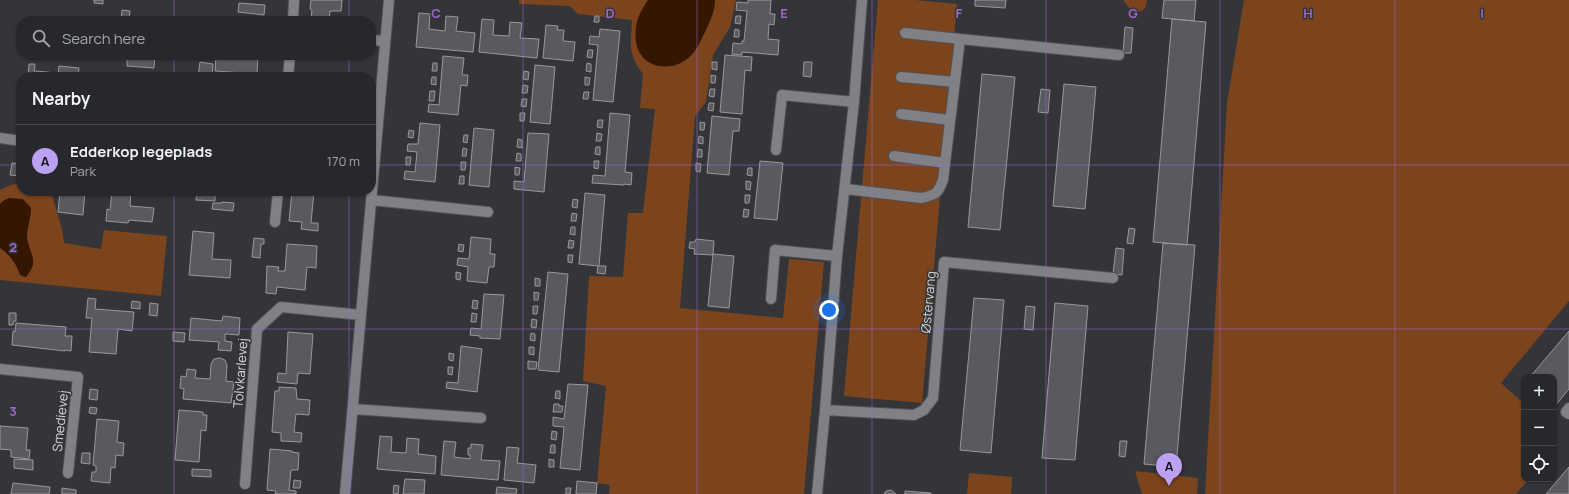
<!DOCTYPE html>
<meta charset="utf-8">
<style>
:root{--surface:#27282b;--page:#2f3033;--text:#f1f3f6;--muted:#a4a6a9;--line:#434447;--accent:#bca0f2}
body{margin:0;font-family:Manrope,sans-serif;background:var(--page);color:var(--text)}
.controls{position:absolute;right:12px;bottom:12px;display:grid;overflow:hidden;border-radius:8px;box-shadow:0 1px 3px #0004}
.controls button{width:36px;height:36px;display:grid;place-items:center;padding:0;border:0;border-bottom:1px solid var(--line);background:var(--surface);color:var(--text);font:20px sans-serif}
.you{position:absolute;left:829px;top:310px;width:14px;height:14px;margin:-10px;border:3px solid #fff;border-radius:50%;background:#1a73e8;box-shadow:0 0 0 6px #1a73e833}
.badge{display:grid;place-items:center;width:26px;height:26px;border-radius:50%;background:var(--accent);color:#111;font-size:13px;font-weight:700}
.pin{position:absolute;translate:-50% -33px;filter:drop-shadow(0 1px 2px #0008)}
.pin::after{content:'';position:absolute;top:21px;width:14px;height:12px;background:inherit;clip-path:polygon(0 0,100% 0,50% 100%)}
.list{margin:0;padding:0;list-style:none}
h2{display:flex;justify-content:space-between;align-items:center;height:52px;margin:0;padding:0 16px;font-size:17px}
h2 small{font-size:13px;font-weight:400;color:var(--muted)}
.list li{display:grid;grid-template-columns:26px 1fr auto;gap:12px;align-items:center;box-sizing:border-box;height:72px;padding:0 16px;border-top:1px solid var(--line)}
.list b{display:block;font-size:15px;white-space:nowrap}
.list p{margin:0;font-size:13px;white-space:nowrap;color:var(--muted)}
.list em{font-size:13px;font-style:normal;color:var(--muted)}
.icon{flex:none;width:22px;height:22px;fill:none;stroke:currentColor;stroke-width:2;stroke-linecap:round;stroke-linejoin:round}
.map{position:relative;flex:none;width:1569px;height:494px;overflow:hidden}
.search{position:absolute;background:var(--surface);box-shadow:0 1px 3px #0004;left:16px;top:16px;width:360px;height:44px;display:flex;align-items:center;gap:10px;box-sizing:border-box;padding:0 14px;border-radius:16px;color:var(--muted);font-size:15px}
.panel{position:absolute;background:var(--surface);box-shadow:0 1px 3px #0004;left:16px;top:72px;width:360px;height:124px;border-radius:16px}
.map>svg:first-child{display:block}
.green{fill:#7c441d}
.water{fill:#341601}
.building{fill:#595a5f;stroke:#98999e}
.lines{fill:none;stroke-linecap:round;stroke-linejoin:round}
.minor-casing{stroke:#505154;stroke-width:12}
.minor{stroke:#808187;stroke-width:10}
.grid{fill:none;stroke:#9b68c9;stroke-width:1;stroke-opacity:0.55}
.labels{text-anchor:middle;stroke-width:3;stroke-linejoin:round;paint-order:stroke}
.street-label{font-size:13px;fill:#d7d8db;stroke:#343539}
.grid-label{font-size:13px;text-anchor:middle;font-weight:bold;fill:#9b68c9;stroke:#343539;stroke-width:3;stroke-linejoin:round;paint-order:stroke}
</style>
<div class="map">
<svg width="1569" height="494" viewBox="0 0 1569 494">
<rect width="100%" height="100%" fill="#343539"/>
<!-- green -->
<path class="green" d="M519,0H736L730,27L713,55L706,102L695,116L680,308L783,318L789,259L824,262L804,494H609L610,485L597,483L606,386L583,381L589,276L623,277L628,213H643L655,109L640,108L643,74C627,53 631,45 632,20L578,14L570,6L519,4Z
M878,0H915L957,4L922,403L844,396Z
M1123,0H1147C1147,9 1142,13 1133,12Z
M1244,0H1569V301L1501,383L1524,404V479H1529L1516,494H1205L1227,103Z
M21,183V191L51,192L62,229L64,243L101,249L104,230L167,236L161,296L0,280V190L11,185Z
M1135,471L1198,478L1197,494H1142Z
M969,473L1012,477L1011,494H967Z"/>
<!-- water -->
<path class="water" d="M648,0H715C715,12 710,21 705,32C700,42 695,55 684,61C669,71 645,68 638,49C634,40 635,25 639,16C641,10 645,5 648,0Z
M9,198L23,199L31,208C31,217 27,228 27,236C28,253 41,260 26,277L20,275C16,263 10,255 0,248V204L3,201Z"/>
<!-- building -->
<path class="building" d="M94,0H103V4L94,3Z
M311,0H342L341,11H330L329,21L311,19L312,10L310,9Z
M748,0H771L770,14H775L774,25L769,24L768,39L779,40L778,55L742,52V55L732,54L733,43L742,44V41H744L747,11L736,10L737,2L748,3Z
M975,0H1006L1005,8L975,6Z
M1164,0H1196L1194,21L1162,18Z
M239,3L265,5L264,15L238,12Z
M122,10L130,11L129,21H121Z
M419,13L430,14L429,29L445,31L446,16L458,17L456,31L475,33L473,52L416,47Z
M595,16H599V22H594Z
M736,16H741L740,24L735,23Z
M482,19L494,20L493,35L509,36L510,22L522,23L520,38L539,39L537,58L479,52Z
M1172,19L1206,22L1187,245L1153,242Z
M546,25L558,26L557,30H564L563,41L575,42L573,61L543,58Z
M1125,27L1133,28L1131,53H1123Z
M600,29L620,31L613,102L593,100L598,45L589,44L590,36L599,37Z
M735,29L739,30V37H734Z
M588,50H593L592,58L587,57Z
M52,55H93V57L88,56V58Z
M104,55H114L113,59L104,58Z
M127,55H155L154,68L127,66Z
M216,55H258L257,74L215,71Z
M725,55L752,57L751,71L745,70L742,114L720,112Z
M443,56L464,58L462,75H468L467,86L461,85L458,115L428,112L429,104L439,105Z
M200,62L213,64L212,77H198Z
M712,62H717V70L712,69Z
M804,62H812L811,77L803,76Z
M433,63H437V71H432Z
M587,63L591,64V72L586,71Z
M29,64H35L34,77H28Z
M535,65L555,67L550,124L530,122Z
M59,66L79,68L78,77L58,75Z
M36,71L57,73L56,77H36Z
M524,71L529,72L528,80L523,79Z
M304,73L325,75V77H304Z
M982,74L1015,77L1000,230L968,227Z
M711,75L716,76L715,83H711Z
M432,77H436V85L431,84Z
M585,77L590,78L589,85H585Z
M1064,84L1096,87L1085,209L1053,206Z
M523,85L528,86L527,93H522Z
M710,89H715L714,97L709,96Z
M1041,89L1050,90L1048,113L1038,112Z
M430,91H435L434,101H429Z
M584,92H589L588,99H583Z
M522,99H527L526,107L521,106Z
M709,103H714L713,111L708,110Z
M520,113H525L524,121H520Z
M610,113L630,115L625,172L632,173L631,185L624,184V185L592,183L593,175L605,176Z
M712,116L740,119L739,131H733L729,175L707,173Z
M598,120H603L602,128L597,127Z
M700,122L705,123L704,130H700Z
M420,123L440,125L435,182L404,179L405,171L415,172L417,152L407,151L408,144H418Z
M474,128L494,130L489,187L469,185Z
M409,130L414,131L413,138L408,137Z
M528,133L549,134L544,192L514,189V181L524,182Z
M597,133L602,134L601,141H596Z
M464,135H468L467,143L463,142Z
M699,136L703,137V144L698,143Z
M518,139L522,140V148L517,147Z
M596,147H600V155L595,154Z
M463,148L467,149L466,156H462Z
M698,149L702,150V157H697Z
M517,153L521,154V161H516Z
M406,157H411L410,165H406Z
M594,161H599L598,169L594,168Z
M760,161L783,163L777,220L754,218Z
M461,162H466L465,170H461Z
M12,163L21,164V176L10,175Z
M696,163L701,164L700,172L696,171Z
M515,167L520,168L519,175H515Z
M748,168H752V176L747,175Z
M460,176H464V184H459Z
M746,181L751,182L750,190L746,189Z
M60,191H85L83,215L58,212Z
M112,191H131L130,206L154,208L152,222L129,220L128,223L106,221L107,209L110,210Z
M197,191H215V201L196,200Z
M292,191H314L311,223H318V231L301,229L302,222L289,221Z
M585,193L605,195L599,266H606L605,274L597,273L598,266L579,264Z
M745,195H750L749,203H745Z
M573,199L578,200L577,208L572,207Z
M222,202L234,203L233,211L212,209L213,203H222Z
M744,209L749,210L748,217H743Z
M572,213L577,214L576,221H571Z
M571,227H575V235L570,234Z
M1129,228L1135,229L1133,244L1127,243Z
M193,231L214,233L212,259L231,260L230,278L189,275Z
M471,237L491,239L490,254H495L494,267H489L487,283L467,281L468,267L457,265L458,258L469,259Z
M254,238L264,239V244H261L260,258L252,257Z
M696,239L714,241L713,255L694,254L695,249L689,248L690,242H695Z
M569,240L574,241L573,248H568Z
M1163,243L1195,245L1176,467L1144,464Z
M287,244L317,246L316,268L307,267L305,290L277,287L276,294L266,293L267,266L279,267L278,271H285Z
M459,244L464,245L463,252L458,251Z
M1116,248L1124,249L1122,275L1113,274Z
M713,254L734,256L729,308L708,306Z
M568,255H573L572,263L568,262Z
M456,272L461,273L460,280L456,279Z
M548,272L568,274L559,372L538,370Z
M535,278L540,279V286H535Z
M534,292L539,293L538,300H534Z
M484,294L504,295L500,339L480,338V336L470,335L471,328L481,329Z
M88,298L96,299L95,309L134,312L132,331L118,329L116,354L89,352L92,318H86Z
M974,298L1004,300L991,453L960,450Z
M473,300L478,301L477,309L472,308Z
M132,301L140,302V309L131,308Z
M150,303L158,304L157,316L149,315Z
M1055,303L1088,306L1075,460L1042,458Z
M533,306H538L537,314H533Z
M1026,306L1035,307L1033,330L1024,329Z
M9,313H16V321H14L13,325H9Z
M472,313L477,314L476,322H471Z
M223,316L240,318L239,335L225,334V341L232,342L231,351L218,350L219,342L189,340L191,318L222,321Z
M532,319L537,320L536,328L531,327Z
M16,323L66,327L65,336H72L71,351L65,350V351L12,345L13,331L15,332Z
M1569,331V389L1554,407V377H1530Z
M173,332L185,333L184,342L173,341Z
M288,332L313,334L310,374L298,373L297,384L277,382L278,373L286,374Z
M531,333L535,334V341L530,340Z
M461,346L482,349L477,392L446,388L447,382L458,383Z
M529,347H534V355L529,354Z
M449,353L454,354L453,361L449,360Z
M220,358L225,360L227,365L226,381L234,382L231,403L183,399L184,389L180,388L181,376L186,377L187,369L196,370L195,378L210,379L211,364L214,359Z
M528,361L537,362L536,369H528Z
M448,367H453L452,375L448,374Z
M568,384L588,385L580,470L560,468L564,427L553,426V417L564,419Z
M279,387L296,388L297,399L310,400L309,415L296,414L294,432L302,433L301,442L281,441V433L272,432L275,391H279Z
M90,389L98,390L97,400L89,399Z
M556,391H560V399L555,398Z
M554,404H559V406H563L562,412H553Z
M90,407L97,408L96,414L89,413Z
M179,410L203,412V415H207L206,431L201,430L199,462L175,460Z
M97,419L119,421L117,442L124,443L123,456L116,455L115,468L111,467L110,483L91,481L92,472H96V466L93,465Z
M0,426L28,428L26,450H30L29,459L11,457V450L0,449Z
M552,431L557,432L556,440L551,439Z
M380,436L392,437L391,452L406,453L407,438L419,439L418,454L436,456L435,474L377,469Z
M444,441L456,442L454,457L470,459V455H468V448H471V444L483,445L481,460L500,461L498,480L441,475Z
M1120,441H1127L1125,457L1119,456Z
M551,445H555V453H550Z
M507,447L519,448L517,463L536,465L534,483L504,480Z
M270,449L292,451V452L299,453L298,470H291L289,490L296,491V494H275L276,491L267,490Z
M82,453H90V464L81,463Z
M14,459L33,460V470L14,468Z
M549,459L554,460V467H549Z
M1569,467V494H1546Z
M192,469L211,470V477L192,476Z
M405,479L425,480L424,494H403Z
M294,480L301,481L300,488H293Z
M577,481L597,483L596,494H576Z
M13,483L50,487L49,494H11Z
M394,485L399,486L398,494L393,493Z
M497,487L517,489L516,494H496Z
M62,488L76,490V494H62Z
M566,488H571L570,494H566Z
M891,490L896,494H884L886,491Z
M905,491L931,493V494H905Z"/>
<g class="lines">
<defs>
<path id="minor" d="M293,21L294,0
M905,33L960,39
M371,40L385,41
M288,77L290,55
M901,77L955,82
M901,114L950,120
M0,138L21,141
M776,150L782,95L854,102
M894,156L945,163
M846,189L921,198C935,195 938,194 943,180L960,39L1119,55
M371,200L488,212
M275,222L278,191
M771,299L775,250L837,256
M0,369L78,377L68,473
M1569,408L1566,412L1569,414
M353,409L481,418
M825,410L914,415L924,410L933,398L944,262L1113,278
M245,484L257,329L281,307L361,315
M345,494L389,0
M817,494L825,410L837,256L854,102L862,0"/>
</defs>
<!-- minor casing -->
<use href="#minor" class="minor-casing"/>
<!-- minor -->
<use href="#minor" class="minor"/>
</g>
<!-- grid -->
<path class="grid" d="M174,0V21M349,0V21M523,0V494M697,0V494M872,0V494M1046,0V494M1220,0V494M1395,0V494M174,55V77M349,55V77M0,165H21M371,165H1569M174,191V494M349,191V494M0,329H1569"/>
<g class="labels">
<!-- street labels -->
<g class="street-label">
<text transform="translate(928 302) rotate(-85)" y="5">Østervang</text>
<text transform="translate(240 373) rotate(-86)" y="5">Tolvkarlevej</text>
<text transform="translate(60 421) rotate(-84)" y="5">Smedievej</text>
</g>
</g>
<g class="grid-label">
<text x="436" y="18">C</text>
<text x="610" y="18">D</text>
<text x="784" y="18">E</text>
<text x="959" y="18">F</text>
<text x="1133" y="18">G</text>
<text x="1308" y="18">H</text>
<text x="1482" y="18">I</text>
<text x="13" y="252">2</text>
<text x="13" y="416">3</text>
</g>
</svg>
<div class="controls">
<button>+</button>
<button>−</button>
<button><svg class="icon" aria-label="locate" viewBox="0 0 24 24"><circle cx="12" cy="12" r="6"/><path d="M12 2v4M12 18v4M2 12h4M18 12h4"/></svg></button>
</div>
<div class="you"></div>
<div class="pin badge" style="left:1169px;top:486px">A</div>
<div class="search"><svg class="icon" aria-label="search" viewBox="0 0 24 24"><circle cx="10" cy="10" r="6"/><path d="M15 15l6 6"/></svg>Search here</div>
<section class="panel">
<h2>Nearby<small></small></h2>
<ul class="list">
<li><span class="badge">A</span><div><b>Edderkop legeplads</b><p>Park</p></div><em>170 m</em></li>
</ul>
</section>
</div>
